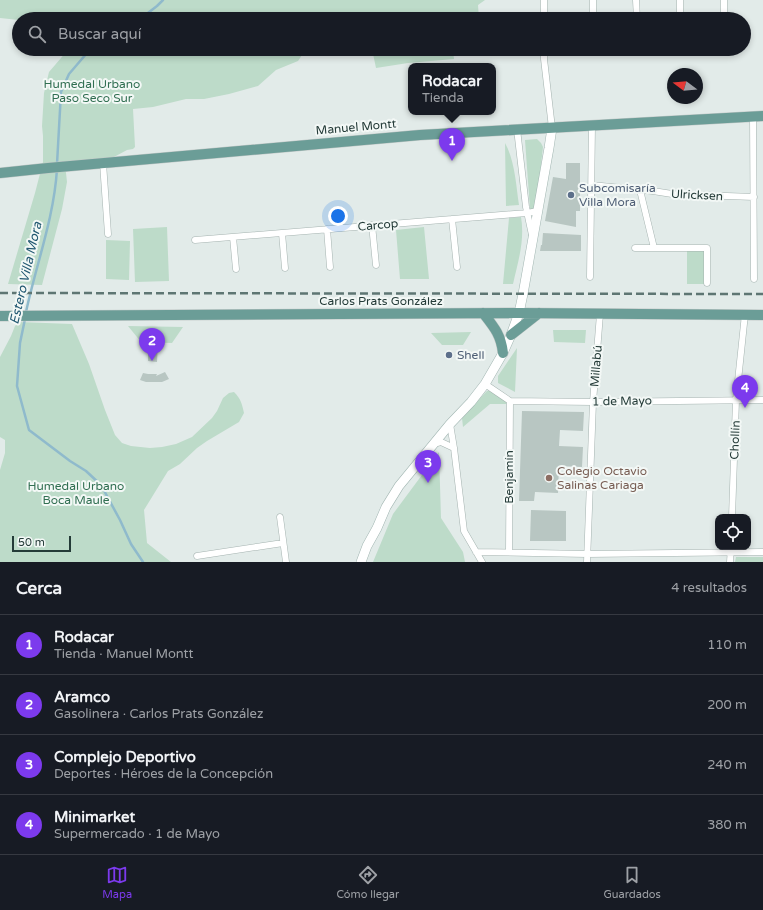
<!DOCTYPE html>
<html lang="es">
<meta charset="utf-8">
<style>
:root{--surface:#171b24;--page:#20242c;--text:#f1f3f6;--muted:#9ea1a6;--line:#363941;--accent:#7c3aed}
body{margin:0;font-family:"Varela Round",sans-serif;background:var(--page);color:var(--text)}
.controls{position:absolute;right:12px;bottom:12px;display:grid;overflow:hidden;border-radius:8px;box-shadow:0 2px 6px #0003}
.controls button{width:36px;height:36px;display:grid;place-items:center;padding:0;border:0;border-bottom:1px solid var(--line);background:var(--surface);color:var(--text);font:20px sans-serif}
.compass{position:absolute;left:667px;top:68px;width:36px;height:36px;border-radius:50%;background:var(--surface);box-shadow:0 2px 6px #0003;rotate:286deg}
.scale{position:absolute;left:12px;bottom:10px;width:59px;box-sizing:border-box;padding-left:4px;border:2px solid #243b38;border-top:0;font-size:11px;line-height:14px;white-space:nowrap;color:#243b38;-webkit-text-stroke:3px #f3f8f6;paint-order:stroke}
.you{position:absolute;left:338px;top:216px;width:14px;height:14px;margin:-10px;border:3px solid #fff;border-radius:50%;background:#1a73e8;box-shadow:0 0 0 6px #1a73e833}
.badge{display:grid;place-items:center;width:26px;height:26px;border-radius:50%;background:var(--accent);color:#fff;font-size:13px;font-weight:700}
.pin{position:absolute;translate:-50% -33px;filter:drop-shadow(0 1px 2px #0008)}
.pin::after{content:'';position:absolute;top:21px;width:14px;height:12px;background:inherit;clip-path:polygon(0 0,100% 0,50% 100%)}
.popup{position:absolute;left:408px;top:63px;width:88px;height:52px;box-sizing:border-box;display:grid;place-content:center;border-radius:8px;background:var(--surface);filter:drop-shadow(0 1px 3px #0005);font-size:13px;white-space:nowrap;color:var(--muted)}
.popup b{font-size:15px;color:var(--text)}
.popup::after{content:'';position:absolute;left:50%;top:100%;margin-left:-8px;border:8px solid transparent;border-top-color:var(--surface)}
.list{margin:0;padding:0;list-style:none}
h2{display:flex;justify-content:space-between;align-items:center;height:52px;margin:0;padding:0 16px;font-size:17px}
h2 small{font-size:13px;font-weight:400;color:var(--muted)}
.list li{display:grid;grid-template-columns:26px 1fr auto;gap:12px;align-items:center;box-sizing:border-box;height:60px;padding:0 16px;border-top:1px solid var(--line)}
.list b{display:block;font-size:15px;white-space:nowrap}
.list p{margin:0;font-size:13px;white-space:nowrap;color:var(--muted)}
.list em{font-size:13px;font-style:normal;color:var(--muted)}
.icon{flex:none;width:22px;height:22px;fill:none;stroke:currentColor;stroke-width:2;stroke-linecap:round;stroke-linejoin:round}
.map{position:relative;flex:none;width:763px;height:562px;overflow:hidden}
.search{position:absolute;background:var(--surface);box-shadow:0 2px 6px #0003;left:12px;right:12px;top:12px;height:44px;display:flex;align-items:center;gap:10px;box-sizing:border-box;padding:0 14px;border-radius:22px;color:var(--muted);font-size:15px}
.sheet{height:292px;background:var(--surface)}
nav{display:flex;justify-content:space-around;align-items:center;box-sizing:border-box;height:56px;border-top:1px solid var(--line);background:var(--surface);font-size:11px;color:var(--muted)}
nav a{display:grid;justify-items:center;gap:2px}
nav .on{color:var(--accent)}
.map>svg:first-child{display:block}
.green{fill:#bddbc9}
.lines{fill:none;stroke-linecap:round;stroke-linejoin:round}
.stream{stroke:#8fbacc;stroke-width:2.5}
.building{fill:#b8c6c2}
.street-casing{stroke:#a5b3b0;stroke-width:7}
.secondary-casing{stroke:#a2b6b2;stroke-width:10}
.primary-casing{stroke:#c2c8c7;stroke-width:11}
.street{stroke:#fff;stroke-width:6}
.secondary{stroke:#fff;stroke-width:9}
.primary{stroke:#6b9d97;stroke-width:10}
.rail{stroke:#5e7673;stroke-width:2.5;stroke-dasharray:8 4;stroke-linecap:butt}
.service-dot{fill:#5c6f8a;stroke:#f3f8f6;stroke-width:1.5}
.education-dot{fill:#8d6e63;stroke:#f3f8f6;stroke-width:1.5}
.labels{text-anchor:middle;stroke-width:4;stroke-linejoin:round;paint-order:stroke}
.park-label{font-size:12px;fill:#316f52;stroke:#f3f8f6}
.street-label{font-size:12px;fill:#243b38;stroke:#f3f8f6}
.service-label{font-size:12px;fill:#4e5e75;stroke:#f3f8f6;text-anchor:start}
.education-label{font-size:12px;fill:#785e54;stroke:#f3f8f6;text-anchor:start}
.water-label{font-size:13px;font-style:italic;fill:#235972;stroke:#f3f8f6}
</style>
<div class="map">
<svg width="763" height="562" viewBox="0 0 763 562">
<rect width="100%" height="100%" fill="#e2ebe9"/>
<!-- green -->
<path class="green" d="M0,0H485L478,5L479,19L19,20L0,18Z
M70,49H320L304,52L298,61L276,70L258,86L229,94L204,99H186L153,107L133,109L135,147L133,149L127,150L114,157L87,160C79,159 72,163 65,164L67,182L62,209L42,285L8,284L35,193L43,162V136L42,126L44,93L49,72L67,51Z
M372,49H456L453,50L454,59L408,63L376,68Z
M537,139L541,143L543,147L536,209H530L525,140Z
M505,143C515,161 516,185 519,205L506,206Z
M521,217C525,240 518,262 513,284H503L509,218Z
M167,227L169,281L135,282L133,229Z
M424,227L429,279H400L396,230Z
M106,240L130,241L129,280L106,279Z
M687,250H705V284H687Z
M19,322L72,324L89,364L105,410L115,435L122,443L131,446L150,448L162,447L176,444L192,437L212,418L217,411L223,398L229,393L234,392C241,399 242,404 244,413L239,422L207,441L197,448L180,464L168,471L144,510L147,543L171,562H0V470L5,453V440L0,437V357L11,336L15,326Z
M128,326L183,327L172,343L141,342Z
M553,330H586L585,343L554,342Z
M471,332L463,345H442L431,333Z
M517,348L515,392L498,383V376Z
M487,391H490L507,401L506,404H490L463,427L462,418L484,394Z
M439,452L441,518L463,552L465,562H373L393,514Z
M736,557H763V562H735Z"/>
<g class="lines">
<!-- stream -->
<path class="stream" d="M140,19L157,6L163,0
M57,164L61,92L69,74L87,53L94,49
M26,312C36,265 54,218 57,169
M25,319L20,343L17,386L29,430L70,461L86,471L101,485L120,520L131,544L143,562"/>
</g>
<!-- building -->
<path class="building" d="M566,163H580V211H576V227L545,221L553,177L566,179Z
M543,233L581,235V251H540L541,245H542Z
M148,342H158L157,362L148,361Z
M165,372L169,379L162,382H145H146L140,380L143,373L148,374H157L156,376Z
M522,411L584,412L583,431L560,430L559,446L583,447L582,467L559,466L558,493L535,492L534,501H519Z
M531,510L566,511V541H530Z"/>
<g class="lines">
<defs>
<path id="street" d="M544,0V19
M593,0V19
M636,0L637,19
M680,0V19
M724,0V19
M544,49V59L552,128
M753,117L754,279
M517,129L526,207L532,235
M103,163L108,234
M591,185L653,191L672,194L754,197
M640,190L654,248
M452,219L457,267
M372,225L376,265
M327,229L330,267
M282,233L285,268
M233,237L236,269
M195,240L527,213L538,211
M635,248H707V283
M590,277L592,125
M485,384L510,401L593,402L763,400
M450,424L454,448L464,531L482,562
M433,444L441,442L454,448
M280,517L286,562
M732,517L736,400L745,314
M476,552L587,554L763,552
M509,552L510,401
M197,556L283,543
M587,562L593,402L600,314
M730,562L731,547"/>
<path id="secondary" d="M361,562L367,546L377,528L386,507L399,486L450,424L471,402L485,384L503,353L511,335L519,313L523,294L549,148L552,128"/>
<path id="primary" d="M0,173L48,168L420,135L763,116
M483,313C494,327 501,335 503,353
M0,316L519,313L763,315
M511,335L539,313"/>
</defs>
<!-- street casing -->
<use href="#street" class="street-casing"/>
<!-- secondary casing -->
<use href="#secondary" class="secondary-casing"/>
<!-- primary casing -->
<use href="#primary" class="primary-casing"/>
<!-- street -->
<use href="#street" class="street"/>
<!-- secondary -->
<use href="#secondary" class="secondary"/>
<!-- primary -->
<use href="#primary" class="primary"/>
<!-- rail -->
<path class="rail" d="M0,293L763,294"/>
</g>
<!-- markers -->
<g class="service-dot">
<circle cx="571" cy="195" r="4"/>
<circle cx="449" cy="355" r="4"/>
</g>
<circle class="education-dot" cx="549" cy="478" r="4"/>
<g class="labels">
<!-- park labels -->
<g class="park-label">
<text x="92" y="88">Humedal Urbano<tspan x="92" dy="14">Paso Seco Sur</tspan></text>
<text x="76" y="490">Humedal Urbano<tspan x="76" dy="14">Boca Maule</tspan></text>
</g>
<!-- street labels -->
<g class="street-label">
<text transform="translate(356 127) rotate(-5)" y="4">Manuel Montt</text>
<text transform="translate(697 195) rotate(3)" y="4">Ulricksen</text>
<text transform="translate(378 225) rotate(-5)" y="4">Carcop</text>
<text x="381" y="305">Carlos Prats González</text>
<text transform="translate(596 366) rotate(-85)" y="4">Millabú</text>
<text transform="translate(622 401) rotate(-1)" y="4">1 de Mayo</text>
<text transform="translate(735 440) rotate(-88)" y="4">Chollín</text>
<text transform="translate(509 477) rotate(-90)" y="4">Benjamín</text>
</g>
<!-- service labels -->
<g class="service-label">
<text x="579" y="192">Subcomisaría<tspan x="579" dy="14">Villa Mora</tspan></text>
<text x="457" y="359">Shell</text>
</g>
<!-- education labels -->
<g class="education-label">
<text x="557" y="475">Colegio Octavio<tspan x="557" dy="14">Salinas Cariaga</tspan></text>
</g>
<!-- water labels -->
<g class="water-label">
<text transform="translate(25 273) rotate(-77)" y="5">Estero Villa Mora</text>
</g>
</g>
</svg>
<div class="controls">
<button><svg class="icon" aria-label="locate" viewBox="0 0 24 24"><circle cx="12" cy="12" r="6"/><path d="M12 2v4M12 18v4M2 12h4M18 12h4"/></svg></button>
</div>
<svg class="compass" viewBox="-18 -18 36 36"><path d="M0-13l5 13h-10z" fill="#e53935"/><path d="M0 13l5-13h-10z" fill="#9ea1a6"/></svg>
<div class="scale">50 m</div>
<div class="you"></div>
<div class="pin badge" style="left:452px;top:161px">1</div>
<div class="popup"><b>Rodacar</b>Tienda</div>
<div class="pin badge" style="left:152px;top:361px">2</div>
<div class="pin badge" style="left:428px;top:483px">3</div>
<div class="pin badge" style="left:745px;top:408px">4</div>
<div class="search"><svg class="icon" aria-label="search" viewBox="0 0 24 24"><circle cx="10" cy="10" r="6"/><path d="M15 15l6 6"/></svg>Buscar aquí</div>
</div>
<section class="sheet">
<h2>Cerca<small>4 resultados</small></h2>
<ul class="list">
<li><span class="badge">1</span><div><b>Rodacar</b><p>Tienda · Manuel Montt</p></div><em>110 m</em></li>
<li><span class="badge">2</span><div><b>Aramco</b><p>Gasolinera · Carlos Prats González</p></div><em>200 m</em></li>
<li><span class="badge">3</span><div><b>Complejo Deportivo</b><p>Deportes · Héroes de la Concepción</p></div><em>240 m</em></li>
<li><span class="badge">4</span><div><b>Minimarket</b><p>Supermercado · 1 de Mayo</p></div><em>380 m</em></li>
</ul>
</section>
<nav>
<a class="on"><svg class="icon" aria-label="map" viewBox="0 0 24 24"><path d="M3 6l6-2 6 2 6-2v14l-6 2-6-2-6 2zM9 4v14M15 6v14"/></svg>Mapa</a>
<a><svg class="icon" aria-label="directions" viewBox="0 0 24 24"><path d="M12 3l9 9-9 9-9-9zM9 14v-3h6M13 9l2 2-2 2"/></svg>Cómo llegar</a>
<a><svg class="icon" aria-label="saved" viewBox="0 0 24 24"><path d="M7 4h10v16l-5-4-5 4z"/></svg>Guardados</a>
</nav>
